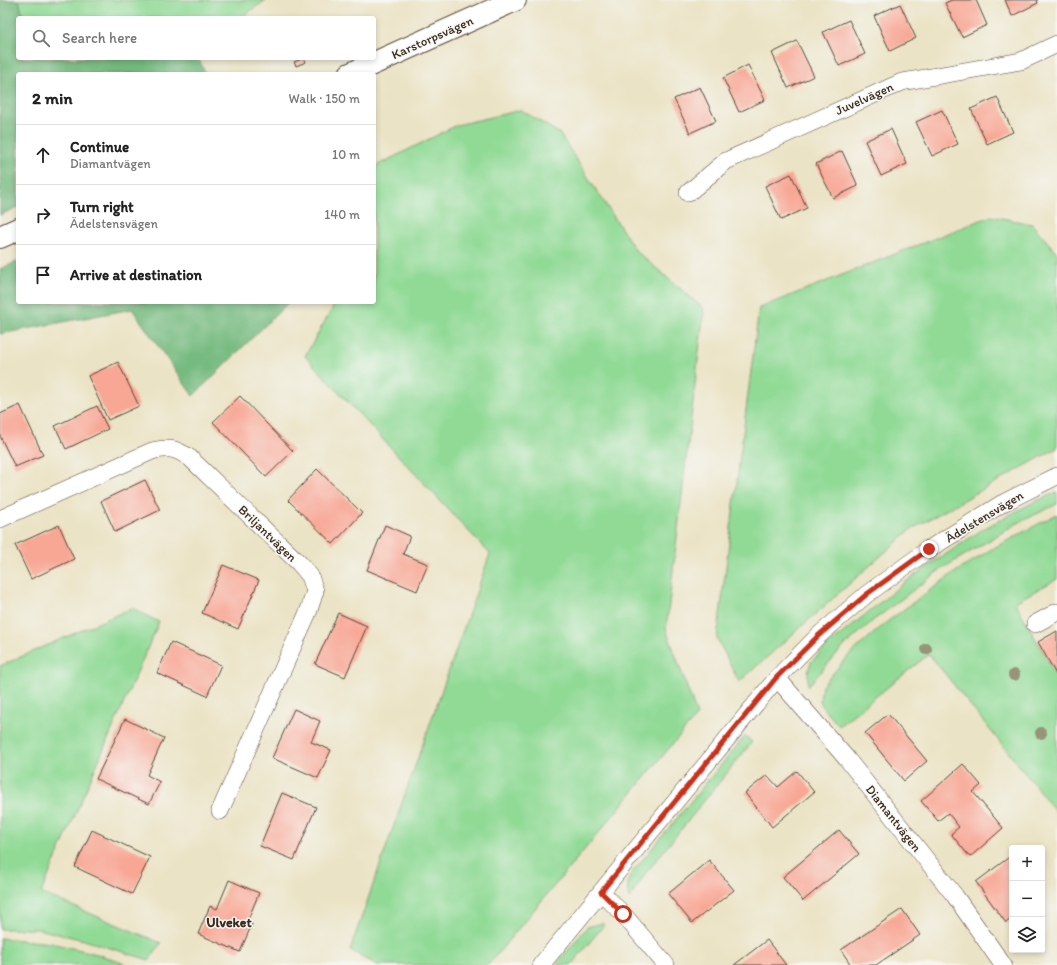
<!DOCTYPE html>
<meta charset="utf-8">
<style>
:root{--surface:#fff;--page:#f2f2f2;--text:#222;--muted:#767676;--line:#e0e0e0}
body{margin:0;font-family:Itim,sans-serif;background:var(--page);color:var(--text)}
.controls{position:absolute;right:12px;bottom:12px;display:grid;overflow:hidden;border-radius:4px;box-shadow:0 2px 6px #0003}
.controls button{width:36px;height:36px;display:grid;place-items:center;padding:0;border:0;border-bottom:1px solid var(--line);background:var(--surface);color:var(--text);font:20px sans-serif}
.stop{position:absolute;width:12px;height:12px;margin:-9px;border:3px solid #c8321e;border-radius:50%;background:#fff}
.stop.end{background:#c8321e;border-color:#fff;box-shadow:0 1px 4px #0008}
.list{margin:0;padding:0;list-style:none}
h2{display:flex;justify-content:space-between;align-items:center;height:52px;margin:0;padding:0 16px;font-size:17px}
h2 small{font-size:13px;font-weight:400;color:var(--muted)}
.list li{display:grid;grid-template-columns:26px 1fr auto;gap:12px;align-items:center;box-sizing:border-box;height:60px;padding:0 16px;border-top:1px solid var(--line)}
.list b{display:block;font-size:15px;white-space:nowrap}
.list p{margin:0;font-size:13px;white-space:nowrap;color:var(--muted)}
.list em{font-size:13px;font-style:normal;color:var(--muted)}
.icon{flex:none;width:22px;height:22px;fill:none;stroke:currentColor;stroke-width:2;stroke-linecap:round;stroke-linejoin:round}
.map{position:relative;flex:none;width:1057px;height:965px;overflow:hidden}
.search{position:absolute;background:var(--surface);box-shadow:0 2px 6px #0003;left:16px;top:16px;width:360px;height:44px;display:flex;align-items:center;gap:10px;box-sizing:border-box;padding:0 14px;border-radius:4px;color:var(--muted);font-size:15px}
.panel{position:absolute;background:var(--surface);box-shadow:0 2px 6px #0003;left:16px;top:72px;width:360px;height:232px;border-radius:4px}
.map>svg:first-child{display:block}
.green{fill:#91da96;stroke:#66825a}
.forest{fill:#74ba7f;stroke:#58724e}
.building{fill:#f8a795}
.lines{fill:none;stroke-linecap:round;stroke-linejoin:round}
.minor-casing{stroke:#554637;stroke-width:18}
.secondary-casing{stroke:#554637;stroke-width:24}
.minor{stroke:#fff;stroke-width:17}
.secondary{stroke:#fff;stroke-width:22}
.tree{fill:#96957a}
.route{stroke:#c8321e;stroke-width:5}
.labels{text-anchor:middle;stroke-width:3;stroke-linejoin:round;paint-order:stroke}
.street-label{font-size:13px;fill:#3b2a1e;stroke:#f6f6f2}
.neighbourhood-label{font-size:14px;font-weight:bold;fill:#3b2a1e;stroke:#f6f6f2}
</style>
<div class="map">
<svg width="1057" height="965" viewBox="0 0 1057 965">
<rect width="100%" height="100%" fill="#f6f6f2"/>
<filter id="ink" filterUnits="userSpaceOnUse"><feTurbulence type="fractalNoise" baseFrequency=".025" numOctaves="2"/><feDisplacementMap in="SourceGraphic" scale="8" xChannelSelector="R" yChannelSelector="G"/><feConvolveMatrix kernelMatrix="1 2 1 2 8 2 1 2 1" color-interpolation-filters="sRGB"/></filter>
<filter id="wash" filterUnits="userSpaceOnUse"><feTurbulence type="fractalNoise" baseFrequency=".012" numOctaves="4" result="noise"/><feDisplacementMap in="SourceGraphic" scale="16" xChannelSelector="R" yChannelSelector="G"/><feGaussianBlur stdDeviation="0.9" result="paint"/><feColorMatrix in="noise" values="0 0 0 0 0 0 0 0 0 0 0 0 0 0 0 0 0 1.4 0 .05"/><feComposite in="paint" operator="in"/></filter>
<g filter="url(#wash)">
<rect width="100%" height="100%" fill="#ebe3c5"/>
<!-- green -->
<path class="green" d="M19,0H266L240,18H23Z
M521,110L559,133L636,251L704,309L666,629L697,715L488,965H377L350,950L490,554L305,356L336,302H374V167L457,125Z
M991,216L1032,224L1057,253V448L910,530L739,682L717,638L759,308Z
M1057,492V504L1016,524L940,570L875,619L844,646L808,686V672L811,662L827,646L905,582L983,529L1030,504Z
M1057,514V579L1015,602L1057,677V813L929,654L839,726L823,708L820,700L822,686L848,656L888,621L948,577L990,550Z
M132,608L159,622L41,893L161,943L149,960L84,940L38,929H0V666Z
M745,736L752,742L645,874L630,898C626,890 628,883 630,875Z
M602,923L604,925L571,965H556L587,927Z
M0,938L52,943L97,954L128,965H0Z"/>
<!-- forest -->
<path class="forest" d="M0,0H19L23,18H18V58H198L206,74H18V207L0,215Z
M18,261V302H289L193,396L132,309L0,334V269Z"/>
<g id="blocks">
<!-- building -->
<path class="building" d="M952,0H976L987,25L962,37L945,3Z
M1005,0H1037L1038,3L1012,16Z
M900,4L916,38L890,51L874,16Z
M849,20L865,54L839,66L823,32Z
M797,41L814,76L788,88L772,53Z
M304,58L306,62L296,66L294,62Z
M748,65L765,100L739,112L723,78Z
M700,87L716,121L690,133L674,99Z
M997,97L1013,132L987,144L971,109Z
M942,110L958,144L932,156L916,122Z
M891,129L907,164L881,176L865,141Z
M842,151L858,186L833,198L816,164Z
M791,174L807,208L781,220L765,186Z
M118,362L139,406L108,420L88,376Z
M240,396L293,451L266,477L213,422Z
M20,405L43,455L15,467L0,436V414Z
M97,406L108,429L66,449L55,426Z
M317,469L362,513L333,544L288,500Z
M145,480L160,510L115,532L101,501Z
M59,525L74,559L31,579L15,545Z
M385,525L410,536L403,554L428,564L417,591L367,570Z
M223,565L259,580L238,629L202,613Z
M338,613L367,626L345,677L315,664Z
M1057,631V676L1038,642Z
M171,642L221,665L207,696L157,673Z
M294,709L320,721L311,742L331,750L318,778L272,758Z
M888,714L927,761L904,781L865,733Z
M125,719L164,738L147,775L160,782L149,804L96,779Z
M963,764L981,785L973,792L1003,828L970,857L951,834L959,827L948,813L938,821L921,801Z
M797,771L814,792L772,827L745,793L767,775L778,787Z
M282,793L316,807L294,860L260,846Z
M92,830L150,857L132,894L75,867Z
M839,830L859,854L803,901L783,877Z
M1012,855V918L1006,923L976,882Z
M709,860L734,890L692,923L668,894Z
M229,880L259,893L247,922L252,924L240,952L198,934L210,906L217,909Z
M902,909L920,935L876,965H851L841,950Z
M767,940L786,965H734Z"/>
</g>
</g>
<g filter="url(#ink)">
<use href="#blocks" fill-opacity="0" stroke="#554637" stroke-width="1"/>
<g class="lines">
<defs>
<path id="minor" d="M688,193L726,161L902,82L1021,61L1057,44
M0,519L152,451C169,447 175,448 190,458L299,563L310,576L315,591L309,610L220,811
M1035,624L1057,612
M777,678L847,759L955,896L1003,965
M601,892L623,914L666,965
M541,965L777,678L818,636L867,594L929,549L1003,503L1057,476"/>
<path id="secondary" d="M350,74L515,0
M0,237L18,229"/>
</defs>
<!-- minor casing -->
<use href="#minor" class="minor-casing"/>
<!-- secondary casing -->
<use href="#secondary" class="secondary-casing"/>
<!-- minor -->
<use href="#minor" class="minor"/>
<!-- secondary -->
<use href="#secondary" class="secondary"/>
</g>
<!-- trees -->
<g class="tree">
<circle cx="926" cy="649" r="6"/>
<circle cx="1014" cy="675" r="6"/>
<circle cx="1041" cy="733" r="6"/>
</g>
</g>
<g class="lines" filter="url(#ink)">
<!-- route -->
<path class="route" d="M623,914L601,892L776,678L818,636L867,594L929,549"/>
</g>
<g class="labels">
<!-- street labels -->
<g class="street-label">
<text transform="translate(432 37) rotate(-24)" y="5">Karstorpsvägen</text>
<text transform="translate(864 98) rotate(-24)" y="5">Juvelvägen</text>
<text transform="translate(984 516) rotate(-31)" y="5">Ädelstensvägen</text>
<text transform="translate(268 533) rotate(44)" y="5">Briljantvägen</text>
<text transform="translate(894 818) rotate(52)" y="5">Diamantvägen</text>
</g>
<!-- neighbourhood labels -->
<g class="neighbourhood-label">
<text x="229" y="927">Ulveket</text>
</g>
</g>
</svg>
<div class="controls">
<button>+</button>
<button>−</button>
<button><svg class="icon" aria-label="layers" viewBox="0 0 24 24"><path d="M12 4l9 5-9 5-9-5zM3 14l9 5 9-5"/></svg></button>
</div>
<div class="stop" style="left:623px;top:914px"></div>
<div class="stop end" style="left:929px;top:549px"></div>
<div class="search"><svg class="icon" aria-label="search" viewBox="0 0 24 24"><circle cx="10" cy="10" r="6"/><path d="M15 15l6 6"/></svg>Search here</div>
<section class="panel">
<h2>2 min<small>Walk · 150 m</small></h2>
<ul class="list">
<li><svg class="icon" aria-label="ahead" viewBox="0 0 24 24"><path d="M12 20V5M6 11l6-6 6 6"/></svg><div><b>Continue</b><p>Diamantvägen</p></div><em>10 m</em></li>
<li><svg class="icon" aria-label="right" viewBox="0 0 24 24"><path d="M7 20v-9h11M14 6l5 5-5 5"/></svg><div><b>Turn right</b><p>Ädelstensvägen</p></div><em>140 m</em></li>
<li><svg class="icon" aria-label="arrive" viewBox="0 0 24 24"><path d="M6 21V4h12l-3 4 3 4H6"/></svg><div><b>Arrive at destination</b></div></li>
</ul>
</section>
</div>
